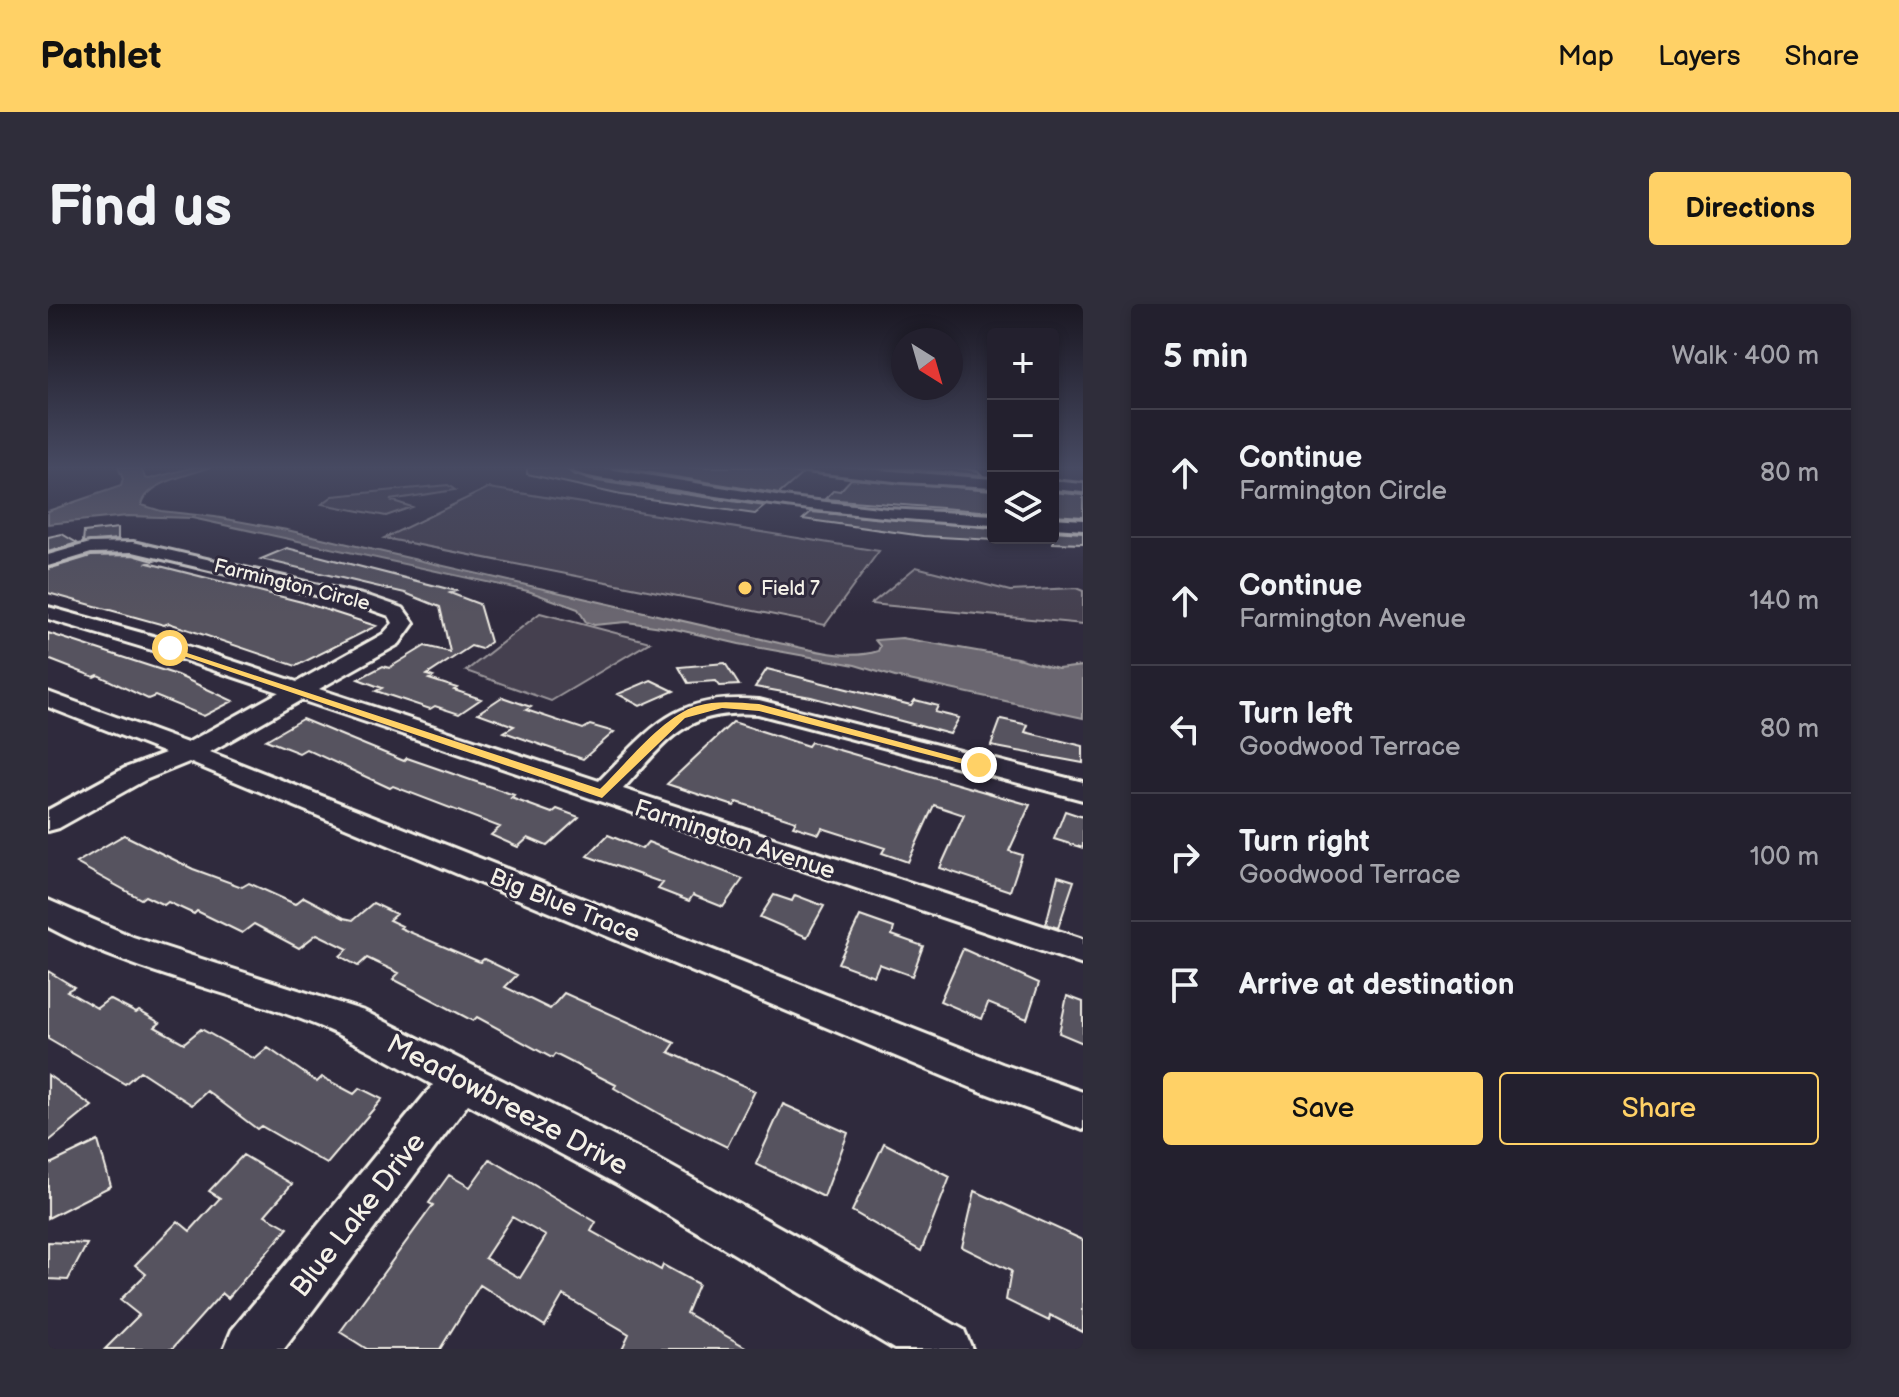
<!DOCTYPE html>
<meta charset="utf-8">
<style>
:root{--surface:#23202e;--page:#2f2d3a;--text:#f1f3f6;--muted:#a3a3aa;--line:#403e4a;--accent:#ffd166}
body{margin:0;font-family:"Balsamiq Sans",sans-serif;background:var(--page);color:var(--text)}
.controls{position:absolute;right:24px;top:24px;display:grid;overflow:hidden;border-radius:8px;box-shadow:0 4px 12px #0003}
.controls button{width:72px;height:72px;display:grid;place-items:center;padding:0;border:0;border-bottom:2px solid var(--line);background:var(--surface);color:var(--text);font:40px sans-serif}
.compass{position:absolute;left:843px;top:24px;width:72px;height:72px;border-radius:50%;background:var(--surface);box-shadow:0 4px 12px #0003;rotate:143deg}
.stop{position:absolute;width:24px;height:24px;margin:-18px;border:6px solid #ffd166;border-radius:50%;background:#fff}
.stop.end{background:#ffd166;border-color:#fff;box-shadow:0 2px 8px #0008}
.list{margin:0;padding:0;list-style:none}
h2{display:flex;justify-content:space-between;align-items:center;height:104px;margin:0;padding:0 32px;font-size:34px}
h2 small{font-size:26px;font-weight:400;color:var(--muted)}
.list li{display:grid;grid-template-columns:52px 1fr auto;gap:24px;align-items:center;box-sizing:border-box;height:128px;padding:0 32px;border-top:2px solid var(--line)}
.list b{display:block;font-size:30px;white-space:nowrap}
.list p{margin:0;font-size:26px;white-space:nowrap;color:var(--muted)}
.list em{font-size:26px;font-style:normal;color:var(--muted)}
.actions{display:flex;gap:16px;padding:24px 32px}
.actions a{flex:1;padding:18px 0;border:2px solid var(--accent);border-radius:8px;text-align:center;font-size:28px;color:var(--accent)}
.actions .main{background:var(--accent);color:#111}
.icon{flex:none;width:44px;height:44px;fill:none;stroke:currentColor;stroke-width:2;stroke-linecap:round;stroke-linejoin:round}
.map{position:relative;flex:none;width:1035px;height:1045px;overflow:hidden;border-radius:8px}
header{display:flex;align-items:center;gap:48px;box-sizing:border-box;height:112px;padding:0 40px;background:var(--accent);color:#111}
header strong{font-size:38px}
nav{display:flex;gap:44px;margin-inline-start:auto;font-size:28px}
.intro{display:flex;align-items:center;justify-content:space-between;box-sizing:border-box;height:192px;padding:0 48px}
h1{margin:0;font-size:56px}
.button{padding:20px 36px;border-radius:8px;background:var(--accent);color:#111;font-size:28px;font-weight:700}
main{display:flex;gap:48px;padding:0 48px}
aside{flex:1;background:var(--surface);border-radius:8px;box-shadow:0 4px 12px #0003}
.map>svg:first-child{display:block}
.green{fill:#454050;stroke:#9c989c;stroke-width:2}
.water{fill:#6a6670;stroke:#a19ea0;stroke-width:2}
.building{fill:#56525f;stroke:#f4f1e8;stroke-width:2;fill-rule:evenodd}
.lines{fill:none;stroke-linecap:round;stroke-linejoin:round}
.minor-casing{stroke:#f4f1e8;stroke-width:6}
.minor{fill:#2f2a3d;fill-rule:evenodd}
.route{fill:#ffd166}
.poi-dot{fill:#ffd166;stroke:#2f2a3d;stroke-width:3}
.labels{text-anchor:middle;stroke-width:6;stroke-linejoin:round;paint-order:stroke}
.far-street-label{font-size:20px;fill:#f4f1e8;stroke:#2f2a3d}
.far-poi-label{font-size:20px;fill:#f4f1e8;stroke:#2f2a3d;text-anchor:start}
.street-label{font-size:24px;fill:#f4f1e8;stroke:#2f2a3d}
.near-street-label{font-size:28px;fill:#f4f1e8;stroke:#2f2a3d}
</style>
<header>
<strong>Pathlet</strong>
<nav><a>Map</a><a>Layers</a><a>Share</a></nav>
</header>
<div class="intro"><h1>Find us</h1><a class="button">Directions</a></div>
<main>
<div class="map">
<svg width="1035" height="1045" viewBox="0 0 1035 1045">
<rect width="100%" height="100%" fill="#2f2a3d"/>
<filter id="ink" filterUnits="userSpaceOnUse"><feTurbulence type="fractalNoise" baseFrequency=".0125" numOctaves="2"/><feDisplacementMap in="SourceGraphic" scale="16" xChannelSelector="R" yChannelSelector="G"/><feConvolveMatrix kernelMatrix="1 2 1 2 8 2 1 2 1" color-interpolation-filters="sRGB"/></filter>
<g filter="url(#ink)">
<!-- green -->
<path class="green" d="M400,181L407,186L342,196L364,203L338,212L274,200L285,192Z
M440,184H441L831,247L777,321L336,234Z
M868,263L962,287L1028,284L1035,287V320L823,300Z
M492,309L602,338L503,397L418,367Z"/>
<!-- water -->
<path class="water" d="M70,163H93L97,174L101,175L146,163H163C143,171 98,178 94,201L113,207L167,213L239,226L731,339C762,345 799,357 830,347L832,342L827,336L854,334L969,354L1010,365L1035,362V414L847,373L807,361L691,340L627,325L579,318L546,321L538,318L530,305L480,287L144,214L80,212L0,220V207L73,182L75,175Z"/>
<!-- building -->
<path class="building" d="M479,163H516L525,170L543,176L717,202L707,210L573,191L479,170Z
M567,163H706L754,170L731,190Z
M832,163L910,164L930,167L934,171Z
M803,175L945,186V208L777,195L786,186L792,187Z
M1005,188L1035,191V213L1005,211Z
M763,208L945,224V236L875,232L755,215Z
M70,224V235L35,238L36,228Z
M1005,227L1035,229V240L1005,239Z
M14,230L29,239L0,248V233Z
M239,244L408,287L402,289L431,300L442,338L433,345L423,342L379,371L385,373L381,375L409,384L406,386L433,395L411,410L387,402L382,405L328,387L334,384L310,375L335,362L341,364L377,342L402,348L392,303L357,289L213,255Z
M85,251L106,257L100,259L254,298L328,322L248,362L121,319L116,321L0,289V265L43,252Z
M0,329L129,371L185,397L156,412L107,392L100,395L50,371L46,373L0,355Z
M677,359L691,381L672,382L668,377L640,379L631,363Z
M719,365L863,401L867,396L890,402L887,408L911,414L902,430L763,393L707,383Z
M603,376L626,387L592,402L570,390Z
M454,393L483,403L478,406L535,425L542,421L566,428L535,455L513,448L456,428L466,422L430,409Z
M254,415L356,457L359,454L466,491L463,494L504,509L509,505L531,513L499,542L480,534L470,543L443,531L452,523L345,482L342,484L258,445L251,449L218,436Z
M953,415L980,421L977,428L1035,442V459L943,442Z
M685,418L760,442L763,438L982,501L961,547L974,551L962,587L892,564L916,511L886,501L860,558L834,549L837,544L774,524L771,530L745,522L748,517L689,498L686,502L619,480Z
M1017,507L1035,513V544L1006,535Z
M76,531L145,565L194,583L201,579L247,600L256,593L296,614L305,616L325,599L348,610L341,616L354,622L352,624L432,658L436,655L469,671L457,683L502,705L516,689L627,739L621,748L707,787L679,843L612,810L566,784L568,781L507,750L504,754L429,713L425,717L345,675L351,669L319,654L310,662L292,652L300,645L269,630L251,644L206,620L194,629L149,607L146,610L120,598L116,601L97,592L93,595L28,559Z
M560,531L594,545L600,538L695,575L675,603L645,591L641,597L610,585L615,579L539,552Z
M1010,572L1026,577L1010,624L998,620Z
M726,591L744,597L747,591L776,602L759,633L712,613Z
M812,612L846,624L844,631L875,642L864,672L831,660L826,672L790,659Z
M915,645L991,679L979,715L940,699L934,715L892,697Z
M0,667L26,683L19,687L49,704L61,695L88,709L91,707L112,719L107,723L136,739L153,725L207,755L220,744L269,778L274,773L306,790L312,784L334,795L279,860L213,822L209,825L159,787L144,801L92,767L77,780L0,735Z
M1019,692L1035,698V739L1011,729Z
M0,771L44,802L0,838Z
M735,800L800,829L776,893L708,860Z
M50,837L63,882L0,914V861Z
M836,839L902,873L873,947L804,907Z
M195,851L244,880L217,911L240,924L180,994L174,989L124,1045H57L91,1011L72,996L98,970L87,961L130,917L142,927L172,894L161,887Z
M442,855L548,918L543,927L613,966L615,961L650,980L638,1009L701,1045H574L581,1030L515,991L497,1022L432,981L392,1045H319L292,1028L385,901L381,899L401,871L422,883ZM464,913L498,932L472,974L437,954Z
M927,887L1035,936V1028L1002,1011L1001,1017L958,996L963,967L914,943Z
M0,938L39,940L20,976L0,975Z"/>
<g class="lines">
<defs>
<path id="minor" d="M519,163H548L734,193L840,205L945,211V221C826,215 708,200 590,179C570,176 535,175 519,163Z
M750,163H794L945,175V183L855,178L757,167Z
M1005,177L1035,180V188L1005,185Z
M1005,214L1035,216V226L1005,224Z
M85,238L323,293L355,304L366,319L351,340L271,385L551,477C605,422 627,389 711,396L1035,478V496L710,410C637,405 620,435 575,485L1035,635V661L253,396L162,448L954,760L1035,788V826L924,784L141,458L97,476L11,524L0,527V506L77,464L117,449L0,403V388L139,439L231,388L114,349L0,315V303L130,339L249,378L335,330L345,319L341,312L310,301L85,248L43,249L0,262V251L42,239Z
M0,596L85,633L316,707L599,849L916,1026L924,1045H846L567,879L420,800L236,1045H176L184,1026L385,781C341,757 299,732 253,715C168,684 80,666 0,623Z"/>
</defs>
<!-- minor casing -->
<use href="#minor" class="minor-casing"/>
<!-- minor -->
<use href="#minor" class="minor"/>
</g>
</g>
<!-- sky -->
<linearGradient id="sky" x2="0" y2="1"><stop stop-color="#1a1722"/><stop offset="0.53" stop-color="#474a62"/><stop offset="1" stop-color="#474a62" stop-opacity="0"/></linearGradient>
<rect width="1035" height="309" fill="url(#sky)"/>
<!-- route -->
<path class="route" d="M118,342L552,485C577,461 616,411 649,402C670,396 690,399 711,400L937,461L931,464L711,407L674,404L637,414L554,494L118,346Z"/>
<!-- markers -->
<circle class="poi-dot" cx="697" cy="284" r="8"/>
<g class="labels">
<!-- far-street labels -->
<g class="far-street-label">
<text transform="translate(244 280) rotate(14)" y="7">Farmington Circle</text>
</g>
<!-- far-poi labels -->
<g class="far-poi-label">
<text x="713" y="291">Field 7</text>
</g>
<!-- street labels -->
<g class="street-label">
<text transform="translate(687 535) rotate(18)" y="8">Farmington Avenue</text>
<text transform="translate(517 601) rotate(22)" y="8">Big Blue Trace</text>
</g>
<!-- near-street labels -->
<g class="near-street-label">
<text transform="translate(460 800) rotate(28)" y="10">Meadowbreeze Drive</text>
<text transform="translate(309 910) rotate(-52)" y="10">Blue Lake Drive</text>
</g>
</g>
</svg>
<div class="controls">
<button>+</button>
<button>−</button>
<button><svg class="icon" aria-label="layers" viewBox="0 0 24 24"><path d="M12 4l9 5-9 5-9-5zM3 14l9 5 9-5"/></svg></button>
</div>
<svg class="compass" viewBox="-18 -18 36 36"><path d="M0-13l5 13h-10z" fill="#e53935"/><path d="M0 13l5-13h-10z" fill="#a3a3aa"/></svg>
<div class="stop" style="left:122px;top:344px"></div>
<div class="stop end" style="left:931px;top:461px"></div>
</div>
<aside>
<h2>5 min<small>Walk · 400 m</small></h2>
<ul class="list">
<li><svg class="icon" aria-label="ahead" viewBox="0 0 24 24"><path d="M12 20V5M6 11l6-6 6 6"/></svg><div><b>Continue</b><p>Farmington Circle</p></div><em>80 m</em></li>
<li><svg class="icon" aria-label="ahead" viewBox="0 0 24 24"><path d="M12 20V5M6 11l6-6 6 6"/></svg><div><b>Continue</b><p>Farmington Avenue</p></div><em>140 m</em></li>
<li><svg class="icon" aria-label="left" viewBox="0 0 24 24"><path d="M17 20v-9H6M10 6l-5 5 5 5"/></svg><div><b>Turn left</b><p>Goodwood Terrace</p></div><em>80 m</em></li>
<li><svg class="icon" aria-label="right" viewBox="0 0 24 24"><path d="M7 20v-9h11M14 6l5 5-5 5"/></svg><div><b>Turn right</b><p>Goodwood Terrace</p></div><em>100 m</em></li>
<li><svg class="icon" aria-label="arrive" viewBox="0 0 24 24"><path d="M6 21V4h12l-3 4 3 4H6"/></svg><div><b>Arrive at destination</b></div></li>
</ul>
<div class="actions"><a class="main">Save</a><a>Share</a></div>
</aside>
</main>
